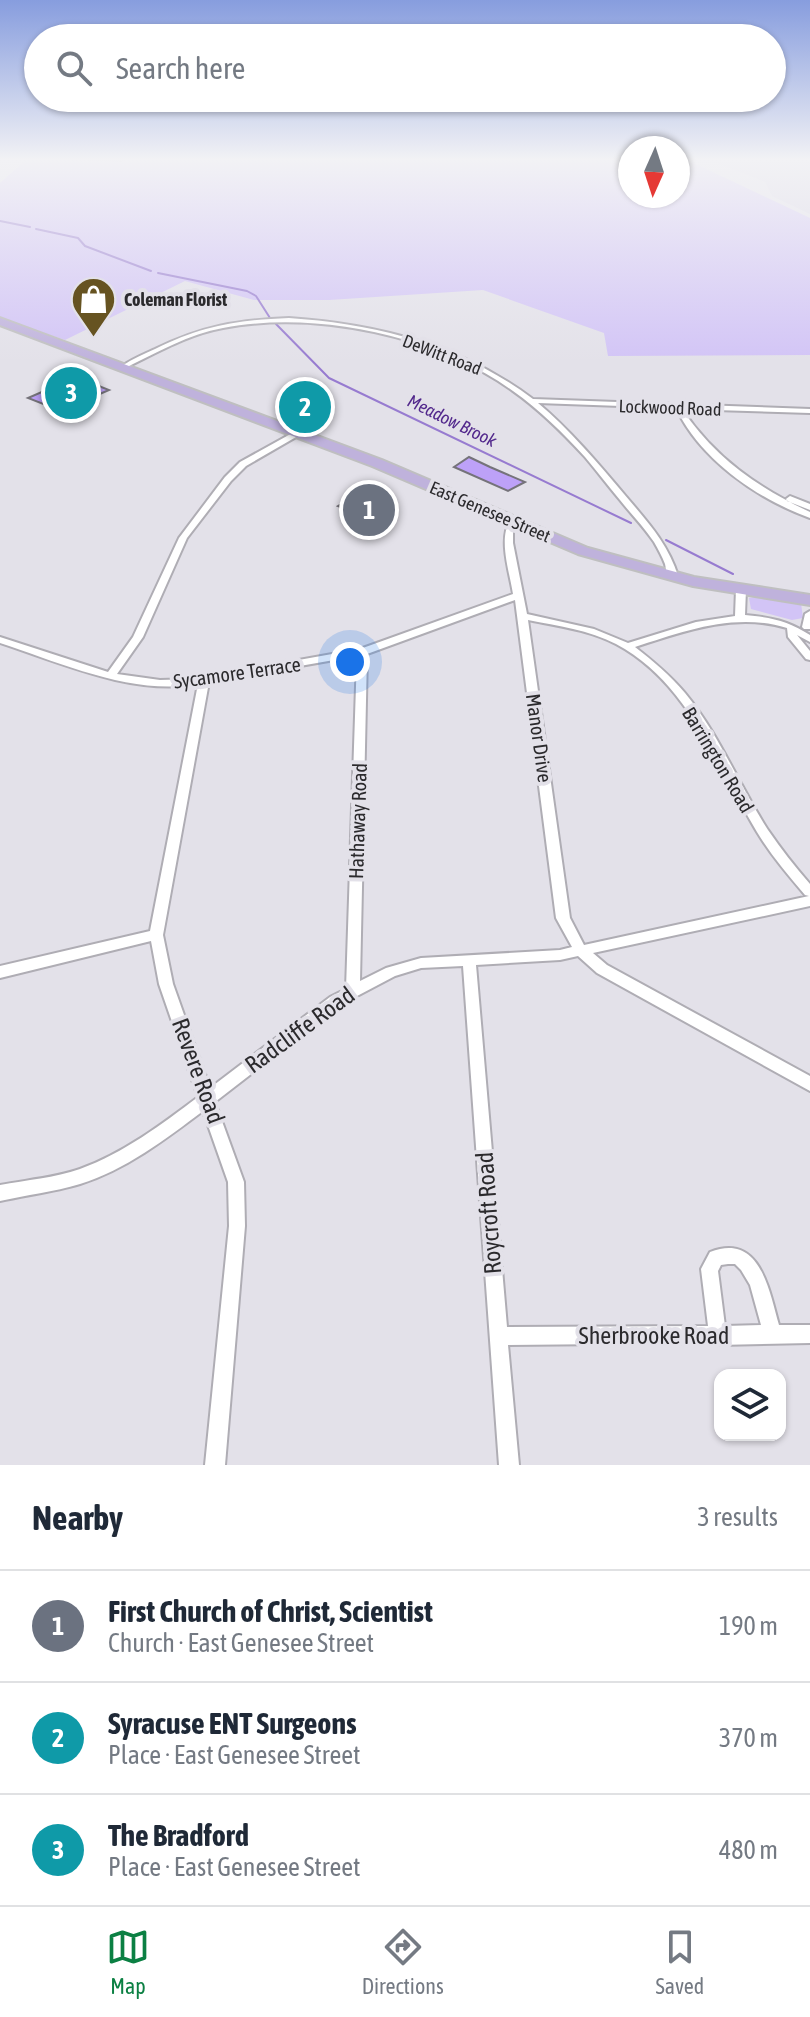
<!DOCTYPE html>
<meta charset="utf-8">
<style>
:root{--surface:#fff;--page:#f6f6f7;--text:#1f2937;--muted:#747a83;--line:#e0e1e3;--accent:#0b8043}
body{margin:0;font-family:"Asap Condensed",sans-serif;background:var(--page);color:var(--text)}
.controls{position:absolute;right:24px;bottom:24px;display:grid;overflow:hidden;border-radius:16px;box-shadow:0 2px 6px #0004}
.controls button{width:72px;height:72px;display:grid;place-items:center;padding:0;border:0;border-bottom:2px solid var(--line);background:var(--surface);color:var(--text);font:40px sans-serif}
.compass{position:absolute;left:618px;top:136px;width:72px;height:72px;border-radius:50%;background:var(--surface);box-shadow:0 2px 6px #0004;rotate:183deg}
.you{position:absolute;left:350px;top:662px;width:28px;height:28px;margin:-20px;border:6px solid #fff;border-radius:50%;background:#1a73e8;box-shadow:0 0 0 12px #1a73e833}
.badge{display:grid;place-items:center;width:52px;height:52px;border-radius:50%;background:var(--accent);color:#fff;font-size:26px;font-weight:700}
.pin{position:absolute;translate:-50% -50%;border:4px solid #fff;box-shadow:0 2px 8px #0006}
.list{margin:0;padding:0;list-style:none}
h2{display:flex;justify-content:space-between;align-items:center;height:104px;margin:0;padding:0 32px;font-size:34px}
h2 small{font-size:26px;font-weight:400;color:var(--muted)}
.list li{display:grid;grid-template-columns:52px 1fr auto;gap:24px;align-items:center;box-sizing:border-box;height:112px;padding:0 32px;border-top:2px solid var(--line)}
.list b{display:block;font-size:30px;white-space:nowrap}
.list p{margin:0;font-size:26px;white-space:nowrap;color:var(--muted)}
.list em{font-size:26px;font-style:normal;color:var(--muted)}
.icon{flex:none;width:44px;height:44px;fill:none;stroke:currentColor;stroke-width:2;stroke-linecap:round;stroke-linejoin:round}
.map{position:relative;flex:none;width:810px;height:1465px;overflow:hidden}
.search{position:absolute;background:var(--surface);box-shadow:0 2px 6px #0004;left:24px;right:24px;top:24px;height:88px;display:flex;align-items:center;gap:20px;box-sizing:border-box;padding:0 28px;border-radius:44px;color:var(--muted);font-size:30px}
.sheet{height:440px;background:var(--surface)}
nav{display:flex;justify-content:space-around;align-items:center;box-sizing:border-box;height:112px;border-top:2px solid var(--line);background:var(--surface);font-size:22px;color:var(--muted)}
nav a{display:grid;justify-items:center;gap:4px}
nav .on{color:var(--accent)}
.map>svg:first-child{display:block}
.built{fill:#dad6e5}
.green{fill:#d2c4f6}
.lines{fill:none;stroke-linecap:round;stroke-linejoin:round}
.stream{stroke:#977bd0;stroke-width:2}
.building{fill:#bda1f8;stroke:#75737a;stroke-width:2}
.minor-casing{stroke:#afadb4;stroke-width:4}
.tertiary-casing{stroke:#afadb4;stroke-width:4}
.primary-casing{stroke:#bfbfc0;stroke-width:4}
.minor{fill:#fff;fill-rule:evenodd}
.tertiary{fill:#fff;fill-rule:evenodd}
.primary{fill:#bfb2dc;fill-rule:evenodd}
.labels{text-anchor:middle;stroke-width:8;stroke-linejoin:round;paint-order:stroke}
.far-poi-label{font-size:18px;font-weight:bold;fill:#2b2a2d;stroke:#e3e1e9;text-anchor:start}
.far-street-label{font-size:18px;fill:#2b2a2d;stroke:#e3e1e9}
.far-water-label{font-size:18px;font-style:italic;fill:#52288c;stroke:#e3e1e9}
.street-label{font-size:20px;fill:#2b2a2d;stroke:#e3e1e9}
.near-street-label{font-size:24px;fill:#2b2a2d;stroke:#e3e1e9}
</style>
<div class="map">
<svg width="810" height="1465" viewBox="0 0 810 1465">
<rect width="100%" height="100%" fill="#e3e1e9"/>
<!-- built -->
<path class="built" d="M705,158H810V214L772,196L765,182Z"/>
<!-- green -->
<path class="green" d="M28,158H630V196H678V158H683L810,218V355L608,356L604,333L483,290L329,300H254L185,281L65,340L0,318V183Z
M755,597L801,603L803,618L792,620L751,609L749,598Z"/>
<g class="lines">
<!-- stream -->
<path class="stream" d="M0,221L30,227
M36,229L78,238L85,246L151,271
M158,273L247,291L256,296L270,318
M276,324L329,378L631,523
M666,540L733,574"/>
</g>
<!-- building -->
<path class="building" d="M76,377L109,390L61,411L28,398Z
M469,457L490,467L525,482L508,491L454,467Z
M355,496L372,503L368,505L387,513L366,526L352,520L360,515L338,506Z"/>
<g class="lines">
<defs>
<path id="minor" d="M289,318C377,324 461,345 533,399L810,409V413L682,409C714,457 758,488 810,512V518C757,499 700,459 676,408L538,403C570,430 597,462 624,494C645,519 668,543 678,576L673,579C671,578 669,577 668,576C666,572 666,568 665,564C662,556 658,549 654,542C644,527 631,514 620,500C608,486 597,471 585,457C563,433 540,410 513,391C436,336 317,310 223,328C189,334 158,352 127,367L122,366C132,359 144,354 155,349C202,326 237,320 289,318Z
M296,431L303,433L246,466L231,481L187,538L143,637L117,674L160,680L192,679L360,649L513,594C510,574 498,539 510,521L513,520L517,523L513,529V543L527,614L594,629L628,643L696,622L735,616L736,589L741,586L746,589L745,615C770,617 789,621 810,635V642L797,635L810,651V660L806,659L788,637L787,628C735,612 684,631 635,647C653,661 670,675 685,693C719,734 739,785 768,830C781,849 795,867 810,884V906L593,953L607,965L810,1076V1091L597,973L578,956L560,960L476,965L507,1327L708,1326L701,1269L710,1252C760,1232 769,1290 779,1325H810V1343L718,1345L715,1343L508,1345L519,1465H499L463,966L421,968L395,976L340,1005L215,1102L244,1182L245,1226L225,1465H205L229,1226L228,1182L203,1111C166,1139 125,1170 80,1184C54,1192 26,1195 0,1201V1185C26,1180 55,1178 80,1169C124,1153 162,1124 198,1097L159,984L151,941L0,978V966L150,931L198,684C133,696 61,663 0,643V637L108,672L133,637L179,538L225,477L240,462ZM515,600L556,918L572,947L560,950L421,958L386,968L360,981L367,654ZM528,620C558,626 589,630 616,644C688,682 718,767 757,832C771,855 788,875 805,895L809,896L584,945L570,918ZM357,656L346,989L330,997L210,1088L173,984L163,935L209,682ZM728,1264H735L741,1270L750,1285L761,1325L725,1326L718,1271L721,1265Z
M790,496L810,504V510L787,501L786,499Z
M810,611V629H804L802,627L805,614Z"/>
<path id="tertiary" d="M69,158H125L122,160Z"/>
<path id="primary" d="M0,318L382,460L588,548L694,577L810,595V605L693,586L578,554L372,466L0,325Z"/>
</defs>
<!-- minor casing -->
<use href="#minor" class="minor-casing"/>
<!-- tertiary casing -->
<use href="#tertiary" class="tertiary-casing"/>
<!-- primary casing -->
<use href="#primary" class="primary-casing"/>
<!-- minor -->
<use href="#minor" class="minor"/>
<!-- tertiary -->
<use href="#tertiary" class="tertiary"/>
<!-- primary -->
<use href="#primary" class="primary"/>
</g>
<!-- sky -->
<linearGradient id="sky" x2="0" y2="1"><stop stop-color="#879dde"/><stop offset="0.44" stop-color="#f2f2f5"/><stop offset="1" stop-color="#f2f2f5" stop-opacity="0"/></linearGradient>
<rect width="810" height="363" fill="url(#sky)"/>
<!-- icons -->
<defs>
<symbol id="shop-pin" viewBox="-11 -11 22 30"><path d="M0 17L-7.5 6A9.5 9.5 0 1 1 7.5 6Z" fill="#665321" stroke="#e3e1e9"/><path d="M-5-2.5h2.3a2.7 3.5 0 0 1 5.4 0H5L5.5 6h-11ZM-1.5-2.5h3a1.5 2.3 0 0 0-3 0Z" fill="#fff"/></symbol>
</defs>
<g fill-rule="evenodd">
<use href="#shop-pin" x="68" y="274" width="51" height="69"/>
</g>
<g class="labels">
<!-- far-poi labels -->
<g class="far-poi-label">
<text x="124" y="306">Coleman Florist</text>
</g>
<!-- far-street labels -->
<g class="far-street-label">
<text transform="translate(442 355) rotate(21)" y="6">DeWitt Road</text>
<text transform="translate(670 408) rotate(2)" y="6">Lockwood Road</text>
<text transform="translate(490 512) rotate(23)" y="6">East Genesee Street</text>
</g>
<!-- far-water labels -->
<g class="far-water-label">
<text transform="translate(452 421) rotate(26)" y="6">Meadow Brook</text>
</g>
<!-- street labels -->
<g class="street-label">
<text transform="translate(237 673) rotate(-8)" y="7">Sycamore Terrace</text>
<text transform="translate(539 738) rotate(82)" y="7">Manor Drive</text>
<text transform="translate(718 760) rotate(59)" y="7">Barrington Road</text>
<text transform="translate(358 821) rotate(-88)" y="7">Hathaway Road</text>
</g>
<!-- near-street labels -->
<g class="near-street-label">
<text transform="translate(300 1030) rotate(-36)" y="8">Radcliffe Road</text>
<text transform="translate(198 1071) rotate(70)" y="8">Revere Road</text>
<text transform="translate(489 1213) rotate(-94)" y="8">Roycroft Road</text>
<text x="654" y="1344">Sherbrooke Road</text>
</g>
</g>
</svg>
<div class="controls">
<button><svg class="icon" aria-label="layers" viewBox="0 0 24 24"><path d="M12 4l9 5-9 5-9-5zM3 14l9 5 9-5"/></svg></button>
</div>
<svg class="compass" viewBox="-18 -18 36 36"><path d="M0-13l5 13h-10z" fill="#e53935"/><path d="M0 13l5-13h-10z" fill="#747a83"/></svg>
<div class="you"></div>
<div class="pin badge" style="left:369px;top:510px;background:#6b7280">1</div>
<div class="pin badge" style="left:305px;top:407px;background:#0f9aa8">2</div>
<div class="pin badge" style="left:71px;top:393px;background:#0f9aa8">3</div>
<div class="search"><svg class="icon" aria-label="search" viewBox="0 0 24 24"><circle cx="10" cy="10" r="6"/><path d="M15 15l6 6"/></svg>Search here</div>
</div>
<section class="sheet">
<h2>Nearby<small>3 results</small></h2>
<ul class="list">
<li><span class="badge" style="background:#6b7280">1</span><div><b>First Church of Christ, Scientist</b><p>Church · East Genesee Street</p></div><em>190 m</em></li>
<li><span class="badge" style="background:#0f9aa8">2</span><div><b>Syracuse ENT Surgeons</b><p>Place · East Genesee Street</p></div><em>370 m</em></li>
<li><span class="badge" style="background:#0f9aa8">3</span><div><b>The Bradford</b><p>Place · East Genesee Street</p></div><em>480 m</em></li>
</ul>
</section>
<nav>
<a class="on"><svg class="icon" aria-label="map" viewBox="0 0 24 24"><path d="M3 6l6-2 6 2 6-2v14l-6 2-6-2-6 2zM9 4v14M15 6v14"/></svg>Map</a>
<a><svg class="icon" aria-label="directions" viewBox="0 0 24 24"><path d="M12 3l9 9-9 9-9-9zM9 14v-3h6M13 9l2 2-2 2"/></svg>Directions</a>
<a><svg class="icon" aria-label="saved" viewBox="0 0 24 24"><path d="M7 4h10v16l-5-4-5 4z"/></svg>Saved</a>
</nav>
